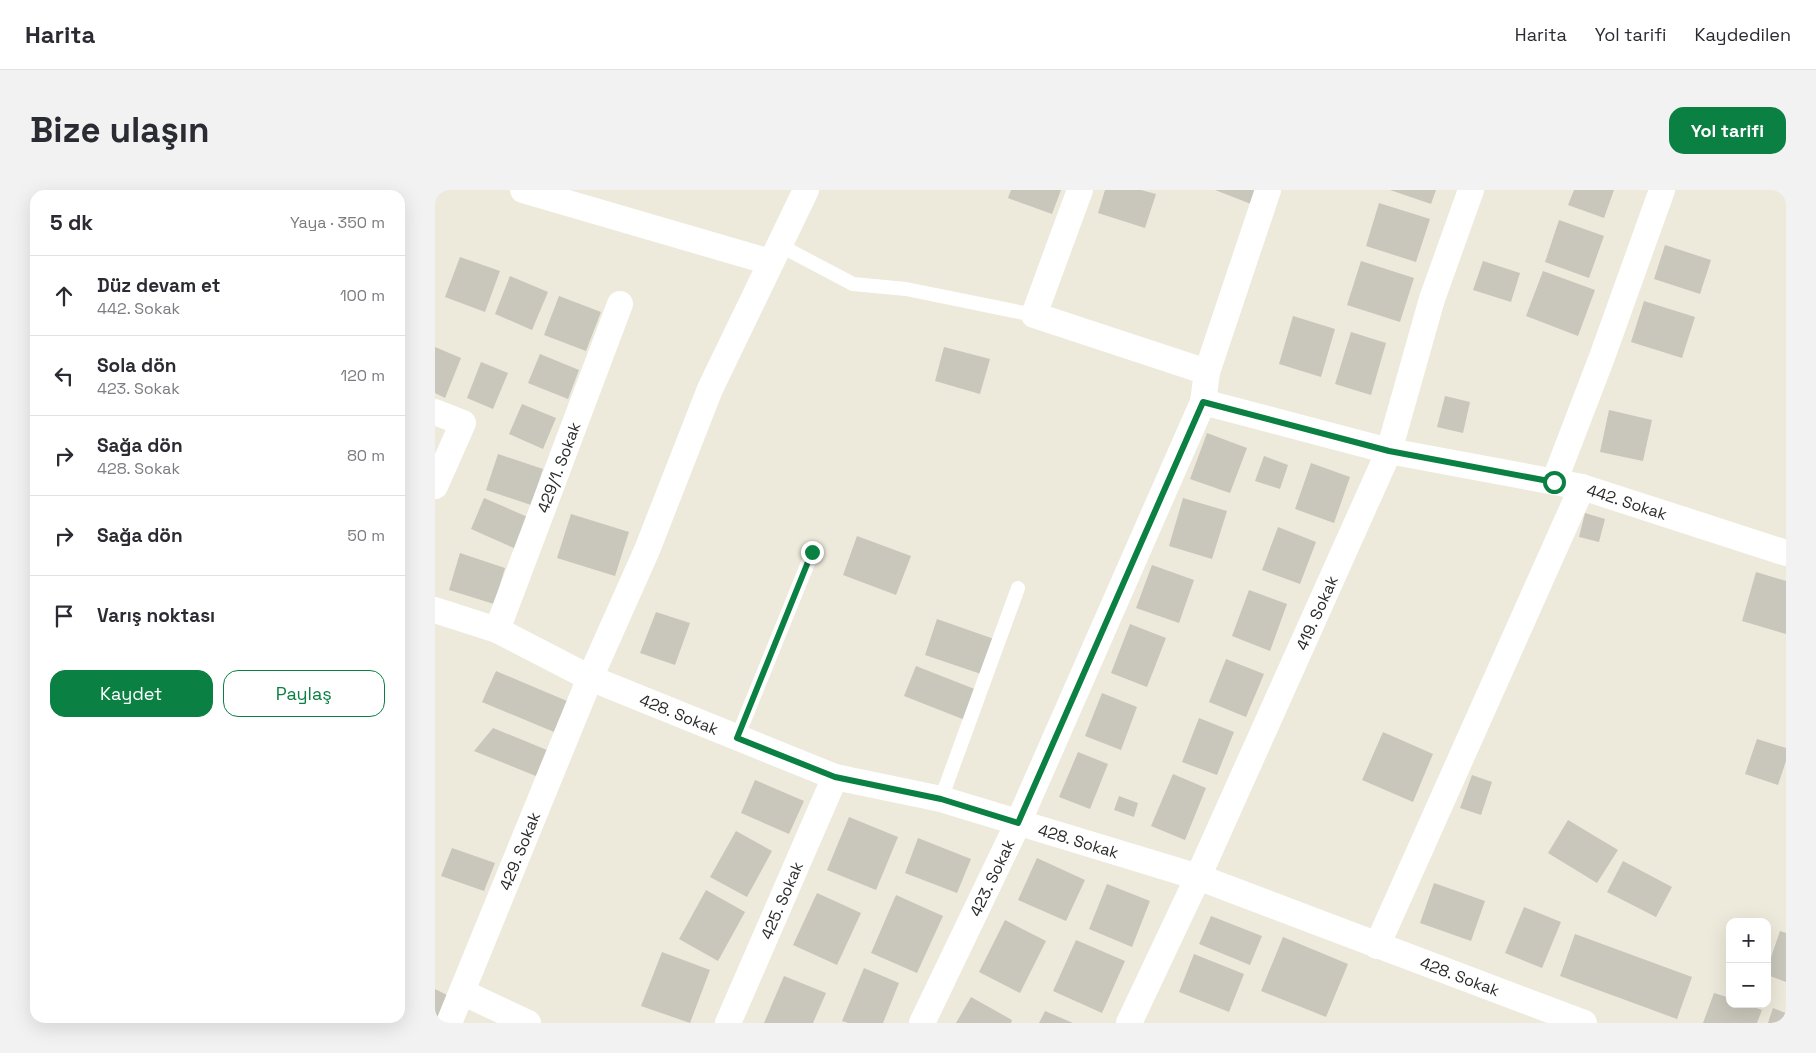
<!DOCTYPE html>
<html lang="tr">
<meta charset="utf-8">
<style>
:root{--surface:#fff;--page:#f2f2f3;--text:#2b2b33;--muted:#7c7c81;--line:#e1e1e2;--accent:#0b8043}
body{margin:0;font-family:"Space Grotesk",sans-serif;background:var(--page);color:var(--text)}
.controls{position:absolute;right:15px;bottom:15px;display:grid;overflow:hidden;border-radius:10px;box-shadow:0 5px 20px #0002}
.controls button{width:45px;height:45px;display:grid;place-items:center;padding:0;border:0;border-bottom:1px solid var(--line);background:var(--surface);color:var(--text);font:25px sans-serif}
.stop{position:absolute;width:15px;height:15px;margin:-11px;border:4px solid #0b8043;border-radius:50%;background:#fff}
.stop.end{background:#0b8043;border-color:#fff;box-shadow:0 1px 5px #0008}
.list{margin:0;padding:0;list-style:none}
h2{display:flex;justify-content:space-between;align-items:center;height:65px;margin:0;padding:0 20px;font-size:21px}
h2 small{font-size:16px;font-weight:400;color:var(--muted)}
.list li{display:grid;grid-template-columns:32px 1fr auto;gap:15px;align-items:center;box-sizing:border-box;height:80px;padding:0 20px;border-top:1px solid var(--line)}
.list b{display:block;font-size:19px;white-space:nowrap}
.list p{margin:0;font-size:16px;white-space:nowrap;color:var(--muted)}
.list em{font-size:16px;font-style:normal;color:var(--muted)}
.actions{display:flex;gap:10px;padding:15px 20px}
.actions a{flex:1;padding:11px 0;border:1px solid var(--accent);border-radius:15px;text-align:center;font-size:18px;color:var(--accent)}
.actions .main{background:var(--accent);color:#fff}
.icon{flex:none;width:28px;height:28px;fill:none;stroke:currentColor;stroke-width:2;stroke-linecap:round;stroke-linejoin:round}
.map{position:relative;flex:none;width:1351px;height:833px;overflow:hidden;border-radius:15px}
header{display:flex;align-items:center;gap:30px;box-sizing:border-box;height:70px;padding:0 25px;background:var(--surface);border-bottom:1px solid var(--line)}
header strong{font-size:24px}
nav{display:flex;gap:28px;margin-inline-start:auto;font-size:18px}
.intro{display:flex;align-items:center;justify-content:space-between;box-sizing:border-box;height:120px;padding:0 30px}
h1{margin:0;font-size:35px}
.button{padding:12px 22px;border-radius:15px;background:var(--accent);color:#fff;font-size:18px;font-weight:700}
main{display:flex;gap:30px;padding:0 30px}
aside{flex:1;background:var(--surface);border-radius:15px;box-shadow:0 5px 20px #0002}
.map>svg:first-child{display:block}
.building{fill:#c9c6bb}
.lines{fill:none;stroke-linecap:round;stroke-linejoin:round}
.lane{stroke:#fff;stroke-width:14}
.street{stroke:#fff;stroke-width:26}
.route{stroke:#0b8043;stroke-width:6}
.labels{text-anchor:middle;stroke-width:4;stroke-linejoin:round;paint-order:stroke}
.street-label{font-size:16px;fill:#2a2a2a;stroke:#fff}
</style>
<header>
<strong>Harita</strong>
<nav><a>Harita</a><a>Yol tarifi</a><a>Kaydedilen</a></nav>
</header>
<div class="intro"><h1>Bize ulaşın</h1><a class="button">Yol tarifi</a></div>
<main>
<aside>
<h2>5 dk<small>Yaya · 350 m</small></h2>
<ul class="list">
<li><svg class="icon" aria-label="ahead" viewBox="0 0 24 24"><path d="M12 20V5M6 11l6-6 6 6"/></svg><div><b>Düz devam et</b><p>442. Sokak</p></div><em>100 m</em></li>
<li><svg class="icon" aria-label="left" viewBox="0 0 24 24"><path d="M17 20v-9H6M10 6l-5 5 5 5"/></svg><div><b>Sola dön</b><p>423. Sokak</p></div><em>120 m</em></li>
<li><svg class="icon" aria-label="right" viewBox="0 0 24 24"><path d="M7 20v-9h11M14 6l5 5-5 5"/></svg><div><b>Sağa dön</b><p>428. Sokak</p></div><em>80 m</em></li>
<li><svg class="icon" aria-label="right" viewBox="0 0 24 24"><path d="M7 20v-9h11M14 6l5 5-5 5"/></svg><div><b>Sağa dön</b></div><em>50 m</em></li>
<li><svg class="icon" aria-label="arrive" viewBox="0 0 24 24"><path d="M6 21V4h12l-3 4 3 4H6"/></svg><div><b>Varış noktası</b></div></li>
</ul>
<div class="actions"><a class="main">Kaydet</a><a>Paylaş</a></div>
</aside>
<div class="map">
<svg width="1351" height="833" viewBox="0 0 1351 833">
<rect width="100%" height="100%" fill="#edeadb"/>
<!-- building -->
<path class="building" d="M576,0H626L617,24L573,8Z
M670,0H706L721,4L710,38L663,23Z
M780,0H821L816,14Z
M955,0H1001L996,14Z
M1139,0H1179L1169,28L1133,15Z
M944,13L995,29L981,72L931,56Z
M1124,30L1169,46L1154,88L1110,72Z
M1230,55L1276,70L1265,104L1219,89Z
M25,67L65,81L50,122L10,107Z
M926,71L979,88L965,132L912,115Z
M1048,71L1085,83L1076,112L1038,100Z
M1108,81L1160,100L1143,146L1091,126Z
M75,86L113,102L97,140L60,124Z
M124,106L166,122L151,161L109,145Z
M1209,111L1260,127L1247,168L1196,152Z
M858,126L900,139L886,187L844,174Z
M916,142L951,153L936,205L900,194Z
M0,157L26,168L10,208L0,203Z
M509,157L555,169L545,204L500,191Z
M105,164L144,180L133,209L93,193Z
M46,172L73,183L58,219L32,208Z
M1010,206L1035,212L1028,243L1002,237Z
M87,214L121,228L108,259L74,244Z
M1174,220L1217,230L1208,271L1165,262Z
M772,243L812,258L795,303L755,289Z
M63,264L108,279L96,315L51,300Z
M829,266L853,275L845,299L820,291Z
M876,273L915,287L899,333L860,319Z
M49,308L95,328L81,359L36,339Z
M748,308L792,321L777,369L734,356Z
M1150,323L1170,329L1164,352L1144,347Z
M136,324L194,342L180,386L122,368Z
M843,337L881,352L865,394L827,380Z
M422,346L476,366L461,405L408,385Z
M25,363L70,378L59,414L14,400Z
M717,375L759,390L744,433L701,418Z
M1321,382L1351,391V444L1307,431Z
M814,400L852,414L835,461L797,446Z
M221,422L255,433L240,475L205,463Z
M502,429L559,449L546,484L490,465Z
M695,434L731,448L712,497L676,483Z
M791,469L829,484L811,527L774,512Z
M481,476L542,500L530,530L469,506Z
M61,481L132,511L119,542L47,512Z
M667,503L702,517L686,560L650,546Z
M764,528L799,542L782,585L747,572Z
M58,538L112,560L101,586L39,561Z
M948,542L998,564L978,612L927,590Z
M1322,549L1351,558V571L1343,595L1310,584Z
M643,562L673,574L655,619L624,607Z
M738,584L771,598L750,650L716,636Z
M1037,585L1057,592L1046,625L1025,618Z
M320,590L369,611L354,644L306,623Z
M684,606L703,613L699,627L679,620Z
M414,627L463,647L441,700L392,680Z
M1133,630L1183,660L1162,693L1113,663Z
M301,641L337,661L312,707L275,687Z
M483,648L536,669L522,703L470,683Z
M17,658L60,673L49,701L6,686Z
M602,668L650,690L631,731L583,710Z
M1188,671L1237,697L1221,727L1172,702Z
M999,693L1050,711L1036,751L985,733Z
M672,694L715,711L697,757L654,739Z
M271,700L310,722L283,771L244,749Z
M382,703L426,723L402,775L358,755Z
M461,705L508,726L482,783L436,763Z
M1089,717L1126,732L1107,778L1070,763Z
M776,726L827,746L815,775L764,754Z
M570,730L611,751L585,803L544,782Z
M1345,741L1351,743V792L1332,785V779Z
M1140,744L1257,787L1242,829L1125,786Z
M848,747L913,774L891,827L826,801Z
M641,750L690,771L667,823L618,801Z
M227,762L275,780L255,833L206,816Z
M759,764L809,784L794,822L744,802Z
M429,778L464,793L448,833H413L407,831Z
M349,786L391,803L378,833H329Z
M0,799L14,806L4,827L0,825Z
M1279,803L1295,808V814H1311L1327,820L1322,833H1268Z
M536,807L577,830L576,833H521Z
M1338,818L1351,823V833H1333Z
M610,821L638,833H604Z"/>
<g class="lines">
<!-- lane -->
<path class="lane" d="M344,55L418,94L471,99L599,125
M302,548L377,363
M506,609L583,398"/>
<!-- street -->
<g class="street">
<path d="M88,0L335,72"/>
<path d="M772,182L833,0"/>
<path id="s1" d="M768,212L954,261L1147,297L1351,363"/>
<path d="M0,222L28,233L0,296"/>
<path d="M1119,292L1167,167L1227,0"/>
<path id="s2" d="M0,420L62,440L155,488L400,587L506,609L763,687L1149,833"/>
<path id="s3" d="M62,440L185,114"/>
<path d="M942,756L1147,297"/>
<path d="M27,802L93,833"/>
<path id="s4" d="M14,833L155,488L212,360L275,199L371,0"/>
<path id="s5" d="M293,833L400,587"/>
<path id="s6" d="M487,833L583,633L768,212L772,182L599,125L645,0"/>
<path id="s7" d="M694,833L763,687L954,261L997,109L1036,0"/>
</g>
</g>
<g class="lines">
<!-- route -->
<path class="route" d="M377,362L302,548L400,587L506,609L583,633L768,212L954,261L1119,292"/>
</g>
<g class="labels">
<!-- street labels -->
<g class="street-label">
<text dy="6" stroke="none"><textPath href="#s3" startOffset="174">429/1. Sokak</textPath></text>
<text dy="6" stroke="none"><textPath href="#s1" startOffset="436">442. Sokak</textPath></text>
<text dy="6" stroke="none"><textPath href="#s7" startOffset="451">419. Sokak</textPath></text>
<text dy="6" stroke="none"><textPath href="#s2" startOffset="266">428. Sokak</textPath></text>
<text dy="6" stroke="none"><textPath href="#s2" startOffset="686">428. Sokak</textPath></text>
<text dy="6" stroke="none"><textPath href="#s4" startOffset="186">429. Sokak</textPath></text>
<text dy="6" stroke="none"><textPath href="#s6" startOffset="161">423. Sokak</textPath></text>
<text dy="6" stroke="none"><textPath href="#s5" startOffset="134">425. Sokak</textPath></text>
<text dy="6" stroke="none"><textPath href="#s2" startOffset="1091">428. Sokak</textPath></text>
</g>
</g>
</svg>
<div class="controls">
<button>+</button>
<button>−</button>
</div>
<div class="stop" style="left:1119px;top:292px"></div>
<div class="stop end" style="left:377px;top:362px"></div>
</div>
</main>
